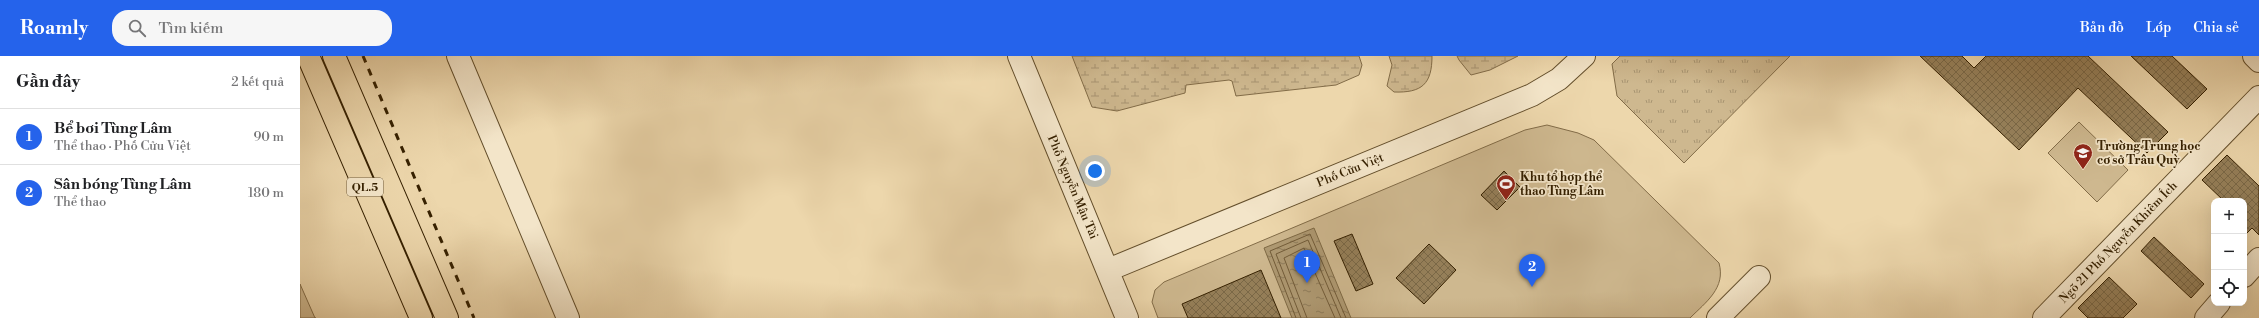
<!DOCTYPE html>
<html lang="vi">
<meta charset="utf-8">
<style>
:root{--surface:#fff;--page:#f6f6f6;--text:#202124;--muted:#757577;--line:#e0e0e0;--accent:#2563eb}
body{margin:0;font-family:"Libre Bodoni",serif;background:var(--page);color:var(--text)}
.controls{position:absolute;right:12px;bottom:12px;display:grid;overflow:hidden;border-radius:8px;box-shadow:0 4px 16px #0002}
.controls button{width:36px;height:36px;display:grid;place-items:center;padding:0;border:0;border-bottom:1px solid var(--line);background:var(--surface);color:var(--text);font:20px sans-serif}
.you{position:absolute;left:795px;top:115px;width:14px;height:14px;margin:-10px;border:3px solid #fff;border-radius:50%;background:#1a73e8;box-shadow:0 0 0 6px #1a73e833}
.badge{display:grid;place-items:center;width:26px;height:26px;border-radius:50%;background:var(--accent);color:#fff;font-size:13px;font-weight:700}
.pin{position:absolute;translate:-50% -33px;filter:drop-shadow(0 1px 2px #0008)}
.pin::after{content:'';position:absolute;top:21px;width:14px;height:12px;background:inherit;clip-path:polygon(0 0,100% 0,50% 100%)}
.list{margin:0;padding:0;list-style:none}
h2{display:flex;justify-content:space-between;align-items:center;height:52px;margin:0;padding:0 16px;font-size:17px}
h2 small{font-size:13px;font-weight:400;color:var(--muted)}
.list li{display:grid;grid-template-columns:26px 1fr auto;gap:12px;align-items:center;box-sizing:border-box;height:56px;padding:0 16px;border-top:1px solid var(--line)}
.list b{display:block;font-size:15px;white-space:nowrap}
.list p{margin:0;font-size:13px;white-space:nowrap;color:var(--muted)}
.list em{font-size:13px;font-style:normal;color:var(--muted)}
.icon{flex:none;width:22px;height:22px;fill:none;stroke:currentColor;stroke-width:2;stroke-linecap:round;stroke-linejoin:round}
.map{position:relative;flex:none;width:1959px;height:262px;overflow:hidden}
header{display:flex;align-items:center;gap:24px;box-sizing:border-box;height:56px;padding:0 20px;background:var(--accent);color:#fff}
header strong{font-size:19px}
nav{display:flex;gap:22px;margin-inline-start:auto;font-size:14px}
.search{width:280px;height:36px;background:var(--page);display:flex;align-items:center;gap:10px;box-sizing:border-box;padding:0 14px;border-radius:16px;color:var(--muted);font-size:15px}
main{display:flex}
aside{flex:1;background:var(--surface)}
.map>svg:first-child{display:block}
.grass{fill:url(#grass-tufts);stroke:#826c48}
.wetland{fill:url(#wetland-marsh);stroke:#826c48}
.garden{fill:#ceb88f;stroke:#826c48}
.water{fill:url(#water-ripples);stroke:#7e6944}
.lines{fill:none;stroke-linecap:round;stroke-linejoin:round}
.shore{stroke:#725c39;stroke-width:1}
.building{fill:url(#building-cross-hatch);stroke:#352000}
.minor-casing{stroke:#634e2b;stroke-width:24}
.highway-casing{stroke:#352000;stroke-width:24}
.minor{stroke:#f3e5c9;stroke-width:22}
.highway{stroke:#edd7ac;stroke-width:22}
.rail{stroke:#352000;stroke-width:3;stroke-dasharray:7 7;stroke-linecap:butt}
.labels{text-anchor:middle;stroke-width:3.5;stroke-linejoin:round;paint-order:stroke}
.shield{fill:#f3e5c9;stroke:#6e5b3c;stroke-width:1}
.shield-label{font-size:11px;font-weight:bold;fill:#352000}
.poi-label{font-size:12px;font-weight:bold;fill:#352000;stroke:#f3e5c9;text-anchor:start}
.street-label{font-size:12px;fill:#352000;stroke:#f3e5c9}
</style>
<header>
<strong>Roamly</strong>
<div class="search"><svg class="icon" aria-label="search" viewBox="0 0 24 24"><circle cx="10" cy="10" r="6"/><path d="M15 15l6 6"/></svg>Tìm kiếm</div>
<nav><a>Bản đồ</a><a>Lớp</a><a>Chia sẻ</a></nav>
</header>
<main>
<aside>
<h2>Gần đây<small>2 kết quả</small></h2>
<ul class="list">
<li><span class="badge">1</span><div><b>Bể bơi Tùng Lâm</b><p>Thể thao · Phố Cửu Việt</p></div><em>90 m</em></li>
<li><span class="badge">2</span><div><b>Sân bóng Tùng Lâm</b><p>Thể thao</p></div><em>180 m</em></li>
</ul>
</aside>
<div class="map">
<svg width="1959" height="262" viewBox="0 0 1959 262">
<defs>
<pattern id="grass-tufts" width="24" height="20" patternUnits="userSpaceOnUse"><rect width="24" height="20" fill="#ceb88f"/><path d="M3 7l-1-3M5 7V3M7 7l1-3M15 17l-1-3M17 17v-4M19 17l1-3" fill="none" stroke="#a89572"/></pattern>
<pattern id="wetland-marsh" width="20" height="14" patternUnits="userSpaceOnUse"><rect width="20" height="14" fill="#ceb88f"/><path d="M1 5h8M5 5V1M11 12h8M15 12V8" fill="none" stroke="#a89572"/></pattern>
<pattern id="water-ripples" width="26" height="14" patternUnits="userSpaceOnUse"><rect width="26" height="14" fill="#ae9972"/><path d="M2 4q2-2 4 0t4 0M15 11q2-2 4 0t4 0" fill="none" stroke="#8e7c5b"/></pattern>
<pattern id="building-cross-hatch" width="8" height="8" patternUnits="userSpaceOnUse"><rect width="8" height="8" fill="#957f59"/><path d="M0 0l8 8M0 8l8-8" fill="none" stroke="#7a6847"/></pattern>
</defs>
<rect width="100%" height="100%" fill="#edd7ac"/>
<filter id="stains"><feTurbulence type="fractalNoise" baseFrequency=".005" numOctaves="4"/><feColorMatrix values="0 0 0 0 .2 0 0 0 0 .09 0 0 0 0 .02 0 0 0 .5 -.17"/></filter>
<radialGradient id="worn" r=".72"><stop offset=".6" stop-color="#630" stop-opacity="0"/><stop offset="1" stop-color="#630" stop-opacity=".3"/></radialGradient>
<!-- grass -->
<path class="grass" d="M1320,0H1490L1384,107L1317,40L1312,8Z"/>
<!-- wetland -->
<path class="wetland" d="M772,0H1059L1062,9L1059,19L1036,29L936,40L932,25L929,24L886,29L885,37L817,55L792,51Z
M1089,0H1132C1132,28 1122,37 1094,36L1087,30L1092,9Z
M1157,0H1218L1190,14L1171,19L1159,4Z"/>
<!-- garden -->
<path class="garden" d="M1779,66L1828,114L1797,146L1748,97Z
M1247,69L1278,77L1294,84L1419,207C1426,232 1406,246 1390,262H858L852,246L855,234L864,226L1225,74Z
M0,228L15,262H16H0Z"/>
<!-- water -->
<path class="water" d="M1014,172L1051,262H992L964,192Z"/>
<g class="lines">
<!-- shore -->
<path class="shore" d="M996,262L970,195L1010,178L1046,262
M1001,262L976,198L1008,184L1041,262
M1007,262L984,202L1004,192L1035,262"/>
</g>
<!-- building -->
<path class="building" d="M1620,0H1662L1674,12L1686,0H1788L1868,76L1847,97L1778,32L1719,94Z
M1831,0H1872L1907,33L1887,53Z
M1927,99L1959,130V179L1952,172L1944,180V145H1924L1902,124Z
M1204,115L1220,131L1197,154L1181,139Z
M1052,178L1073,228L1056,235L1034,185Z
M1854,181L1904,228L1891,242L1841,195Z
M1129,188L1156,214L1124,248L1096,222Z
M961,214L981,262H888L882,248Z
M1809,221L1837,248L1823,262H1788L1778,252Z"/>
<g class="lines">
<defs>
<path id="minor" d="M158,0L268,262
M719,0L827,262
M1954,0L1959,5
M808,214L1232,39L1259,23L1284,0
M1944,220L1959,203
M1418,262L1459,221
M1744,262L1959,41
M1906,262L1919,247"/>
<path id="highway" d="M8,0L121,262
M34,0L147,262"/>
</defs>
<!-- minor casing -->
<use href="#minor" class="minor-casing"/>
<!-- highway casing -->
<use href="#highway" class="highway-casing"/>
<!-- minor -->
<use href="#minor" class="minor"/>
<!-- highway -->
<use href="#highway" class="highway"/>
<!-- rail -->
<path class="rail" d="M63,0L174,262"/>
</g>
<!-- icons -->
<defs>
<symbol id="school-pin" viewBox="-11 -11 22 30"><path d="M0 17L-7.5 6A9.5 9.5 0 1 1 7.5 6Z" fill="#8f2418" stroke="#f3e5c9"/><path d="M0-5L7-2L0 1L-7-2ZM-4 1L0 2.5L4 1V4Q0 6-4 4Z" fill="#fff"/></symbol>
<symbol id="stadium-pin" viewBox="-11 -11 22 30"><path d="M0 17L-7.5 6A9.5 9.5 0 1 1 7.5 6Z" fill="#8f2418" stroke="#f3e5c9"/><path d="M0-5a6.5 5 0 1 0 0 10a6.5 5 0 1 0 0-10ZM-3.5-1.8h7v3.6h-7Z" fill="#fff"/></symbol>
</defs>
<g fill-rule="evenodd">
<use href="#school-pin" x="1772" y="86" width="22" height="30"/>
<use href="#stadium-pin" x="1195" y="117" width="22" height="30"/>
</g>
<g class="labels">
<!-- shield labels -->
<rect class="shield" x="47" y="122" width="36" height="18" rx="3"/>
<g class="shield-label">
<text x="65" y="135">QL.5</text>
</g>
<!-- poi labels -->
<g class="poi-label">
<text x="1797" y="94">Trường Trung học<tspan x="1797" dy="14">cơ sở Trâu Quỳ</tspan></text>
<text x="1220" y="125">Khu tổ hợp thể<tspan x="1220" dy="14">thao Tùng Lâm</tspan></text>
</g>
<!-- street labels -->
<g class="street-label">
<text transform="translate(1050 114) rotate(-22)" y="4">Phố Cửu Việt</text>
<text transform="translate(773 131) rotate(67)" y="4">Phố Nguyễn Mậu Tài</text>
<text transform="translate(1818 186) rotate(-46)" y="4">Ngõ 21 Phố Nguyễn Khiêm Ích</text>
</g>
</g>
<rect width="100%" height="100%" filter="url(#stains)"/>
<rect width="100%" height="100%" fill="url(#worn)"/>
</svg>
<div class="controls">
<button>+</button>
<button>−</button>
<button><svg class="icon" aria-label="locate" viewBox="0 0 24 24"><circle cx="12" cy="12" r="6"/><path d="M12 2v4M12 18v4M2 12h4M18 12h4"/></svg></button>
</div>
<div class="you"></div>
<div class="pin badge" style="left:1007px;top:227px">1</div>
<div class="pin badge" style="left:1232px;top:231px">2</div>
</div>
</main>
